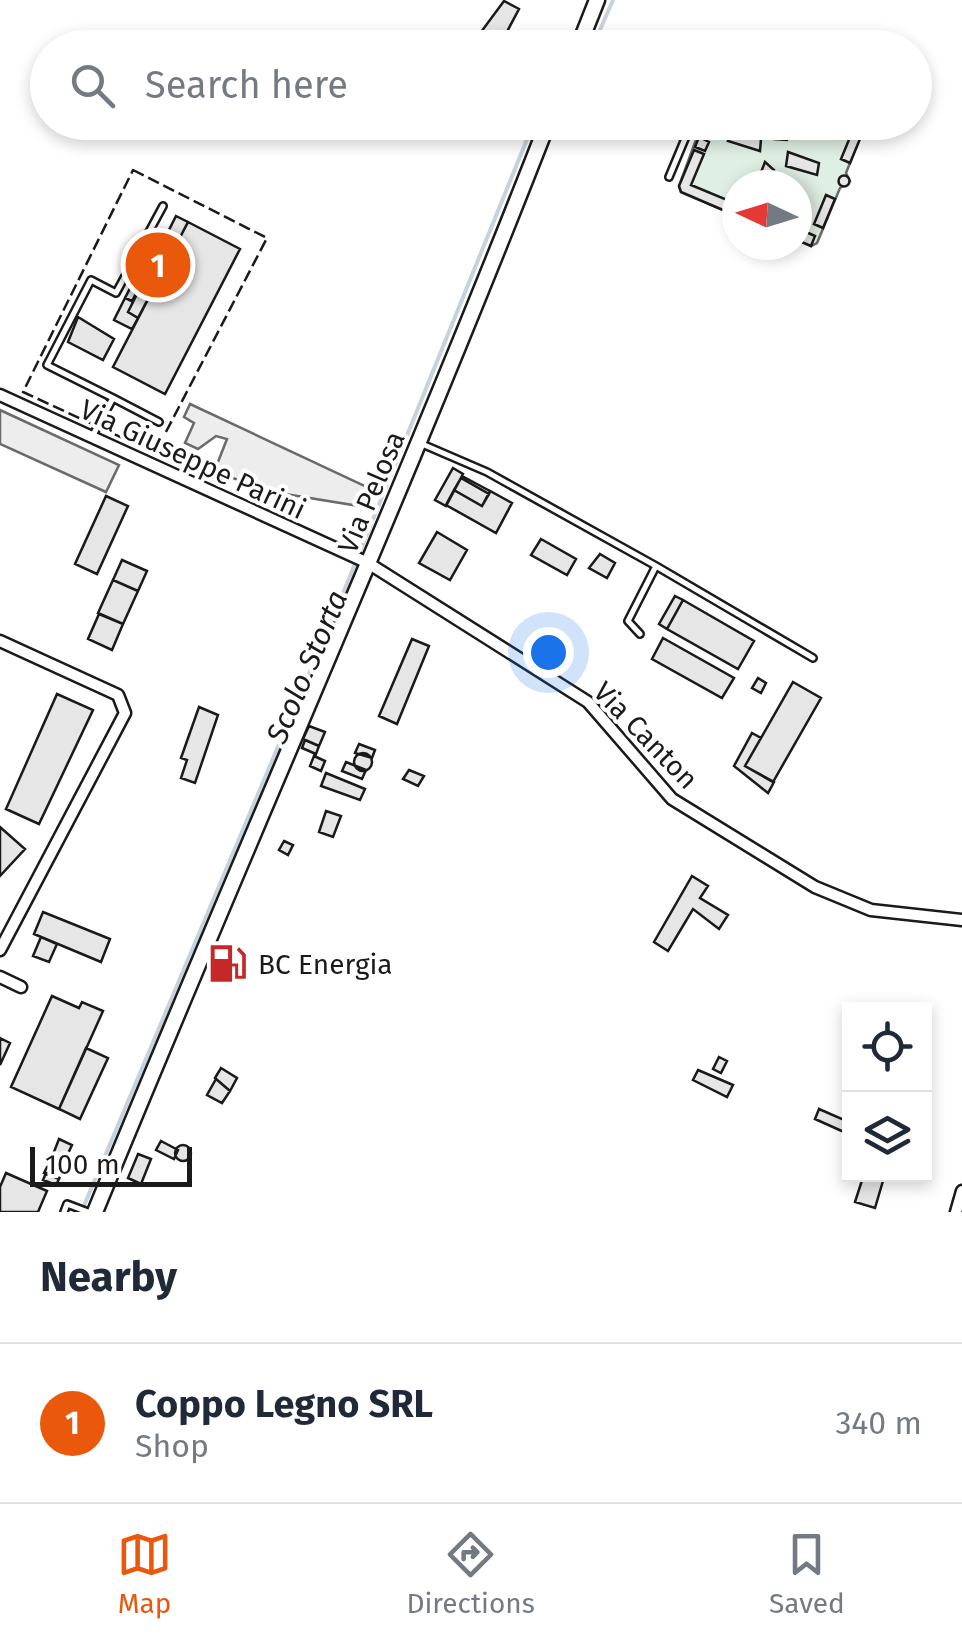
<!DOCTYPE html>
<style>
:root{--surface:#fff;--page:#f2f2f3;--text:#1f2937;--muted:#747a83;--line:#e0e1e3;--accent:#ea580c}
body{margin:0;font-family:"Fira Sans",sans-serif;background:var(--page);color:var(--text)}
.controls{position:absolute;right:30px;bottom:30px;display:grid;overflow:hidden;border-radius:0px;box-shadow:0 5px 15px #0003}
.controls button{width:90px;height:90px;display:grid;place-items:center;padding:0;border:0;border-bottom:2px solid var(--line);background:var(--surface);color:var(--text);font:50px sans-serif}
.compass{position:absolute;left:722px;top:170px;width:90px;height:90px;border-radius:50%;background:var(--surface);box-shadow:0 5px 15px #0003;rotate:274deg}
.scale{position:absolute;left:30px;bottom:25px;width:162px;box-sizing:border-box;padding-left:10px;border:5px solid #1a1a1a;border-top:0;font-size:28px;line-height:35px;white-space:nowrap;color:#1a1a1a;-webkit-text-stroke:8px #fff;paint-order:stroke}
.you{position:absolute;left:548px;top:652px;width:35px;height:35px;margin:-25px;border:8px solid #fff;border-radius:50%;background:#1a73e8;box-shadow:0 0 0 15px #1a73e833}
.badge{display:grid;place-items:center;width:65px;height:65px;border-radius:50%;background:var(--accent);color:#fff;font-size:32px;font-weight:700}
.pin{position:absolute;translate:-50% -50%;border:5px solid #fff;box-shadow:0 2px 10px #0006}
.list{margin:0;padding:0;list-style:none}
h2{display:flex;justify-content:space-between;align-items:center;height:130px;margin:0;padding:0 40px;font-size:42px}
h2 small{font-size:32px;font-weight:400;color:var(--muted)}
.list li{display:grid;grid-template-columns:65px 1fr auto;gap:30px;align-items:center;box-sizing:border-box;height:160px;padding:0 40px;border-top:2px solid var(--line)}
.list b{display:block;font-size:38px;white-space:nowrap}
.list p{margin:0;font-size:32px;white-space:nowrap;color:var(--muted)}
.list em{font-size:32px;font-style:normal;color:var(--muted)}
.icon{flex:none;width:55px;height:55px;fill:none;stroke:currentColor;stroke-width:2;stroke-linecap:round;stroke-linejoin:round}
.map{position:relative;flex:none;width:962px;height:1212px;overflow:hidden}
.search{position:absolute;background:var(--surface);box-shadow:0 5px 15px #0003;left:30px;right:30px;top:30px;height:110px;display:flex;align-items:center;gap:25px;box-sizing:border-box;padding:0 35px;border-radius:55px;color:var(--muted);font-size:38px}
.sheet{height:290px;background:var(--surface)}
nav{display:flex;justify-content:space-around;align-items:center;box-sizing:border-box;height:140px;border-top:2px solid var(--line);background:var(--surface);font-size:28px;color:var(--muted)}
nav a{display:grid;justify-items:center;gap:5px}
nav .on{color:var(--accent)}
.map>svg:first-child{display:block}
.green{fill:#e0efe3;stroke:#6a6a6a;stroke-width:2.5}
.parking{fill:#ededed;stroke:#6a6a6a;stroke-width:2.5}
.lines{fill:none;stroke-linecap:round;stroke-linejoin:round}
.stream{stroke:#c6d2dc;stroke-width:4}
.building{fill:#e6e6e6;stroke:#1a1a1a;stroke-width:2.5}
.service-casing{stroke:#1a1a1a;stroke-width:10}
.minor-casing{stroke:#1a1a1a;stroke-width:15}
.secondary-casing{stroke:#1a1a1a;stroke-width:19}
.service{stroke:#fff;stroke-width:5}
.minor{stroke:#fff;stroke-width:10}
.secondary{stroke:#fff;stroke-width:14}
.fence{stroke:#1a1a1a;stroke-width:2.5;stroke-dasharray:12 5;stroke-linecap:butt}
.labels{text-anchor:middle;stroke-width:8;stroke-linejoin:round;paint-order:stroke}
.street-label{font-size:28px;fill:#1a1a1a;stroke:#fff}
.poi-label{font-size:28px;fill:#1a1a1a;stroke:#fff;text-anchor:start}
.water-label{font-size:30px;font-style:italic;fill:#1a1a1a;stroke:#fff}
</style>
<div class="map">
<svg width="962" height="1212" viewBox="0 0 962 1212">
<rect width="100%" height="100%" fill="#fff"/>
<!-- green -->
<path class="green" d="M702,123H866L846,173L850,181L840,188L817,243L811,246L797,240V185H737V216L681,192L679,186Z"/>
<!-- parking -->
<path class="parking" d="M190,404L367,487L359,506L279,493L214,472L227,439L216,436L198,449L185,443L194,423L184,417Z
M0,410L119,465L106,492L0,444Z"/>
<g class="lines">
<!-- stream -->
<path class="stream" d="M592,48L613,0
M83,1208L346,586L534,122"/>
</g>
<!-- building -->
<path class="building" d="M504,1L519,9L501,43L481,32Z
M454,32L463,36L459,46L450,42Z
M702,122H717L713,134L699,129Z
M794,122L787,140L775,139L778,122Z
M734,128L761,139L760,151L728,141Z
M853,130L862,134L850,163L841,159Z
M699,137L709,142L705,151L695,147Z
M694,150L704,154L691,185L737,204V216L681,192L679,186Z
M788,152L819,163L817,175L786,166Z
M765,162L774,170L768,185H756Z
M838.5 181a5.5 5.5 0 1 1 11 0a5.5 5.5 0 1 1-11 0Z
M826,195L835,199L823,228L814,224Z
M176,216L188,222L138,318L128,312Z
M188,222L240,249L165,394L113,367Z
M797,228L815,236L811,246L797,240Z
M139,271L146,275L132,301L125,298Z
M125,298L133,302L128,312L138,318L132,329L114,320Z
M78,317L114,339L103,360L68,342Z
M453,468L463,474L446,506L435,500Z
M462,476L490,491L489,494L461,478Z
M461,478L489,494L482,506L454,490Z
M454,490L482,506L490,491L512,503L496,533L446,505Z
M106,496L128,506L97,574L75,564Z
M437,532L467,550L450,580L419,563Z
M541,539L576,559L567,575L531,555Z
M600,554L615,563L607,578L589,568Z
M122,560L147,571L138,591L113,580Z
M113,580L138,591L123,624L98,613Z
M675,596L683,600L667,629L659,624Z
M683,600L754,641L738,669L667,629Z
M99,614L123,624L112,650L88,639Z
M663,638L734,678L722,698L652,659Z
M412,639L429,646L397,724L379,716Z
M758,678L766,683L761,693L752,688Z
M793,682L821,698L773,782L745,766Z
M57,694L93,710L39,824L6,809Z
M199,707L218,715L195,783L181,778L187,760L181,758Z
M309,726L325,732L319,746L303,739Z
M752,733L761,738L745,766L774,782L768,793L734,766Z
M305,740L319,746L316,754L302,748Z
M359,744L375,750L372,758L355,753Z
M354 762a9 9 0 1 1 18 0a9 9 0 1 1-18 0Z
M314,756L325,761L321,771L310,766Z
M346,762L366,770L362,779L342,771Z
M409,770L424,776L418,786L403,779Z
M326,773L365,789L360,800L321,786Z
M326,811L341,816L333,837L319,832Z
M0,827L25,849L0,876Z
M284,841L293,845L288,855L279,850Z
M692,876L708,886L700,898L728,915L719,929L693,909L668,951L654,942Z
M43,912L110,939L101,962L34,934Z
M41,937L57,944L49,962L33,956Z
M52,996L79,1008L82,1002L103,1011L59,1109L11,1087Z
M0,1038L10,1043L0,1065Z
M86,1048L108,1058L80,1119L59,1109Z
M719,1057L727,1061L721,1073L713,1069Z
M221,1068L237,1078L230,1091L215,1078Z
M698,1070L733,1085L727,1097L693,1080Z
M216,1079L230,1091L222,1103L207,1095Z
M819,1109L849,1122L844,1132L815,1119Z
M59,1139L72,1145L64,1162L52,1157Z
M161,1141L178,1150L174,1159L156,1150Z
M175 1153a8 8 0 1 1 16 0a8 8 0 1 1-16 0Z
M138,1154L151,1159L141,1184L128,1178Z
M52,1157L66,1163L59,1179L44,1173Z
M6,1173L47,1191L38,1212H0V1187Z
M46,1173L59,1179L56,1185L43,1180Z
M864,1174H885L875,1208L855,1202Z"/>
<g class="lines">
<defs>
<path id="service" d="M669,177L692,122
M113,398L159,422
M93,435L113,398L47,365L91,280L116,293L163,206
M422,444L487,472L656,566L628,621L640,634
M656,566L813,658
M64,1212L67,1204L88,1212"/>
<path id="minor" d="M0,395L368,563L588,702L672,799L815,887L871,910L962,920
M0,641L118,695L125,713L0,950
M0,977L21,987
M956,1212L962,1191"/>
<path id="secondary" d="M578,48L597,0
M95,1212C244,848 405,489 548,122"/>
</defs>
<!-- service casing -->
<use href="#service" class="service-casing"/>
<!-- minor casing -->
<use href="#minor" class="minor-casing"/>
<!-- secondary casing -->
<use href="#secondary" class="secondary-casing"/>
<!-- service -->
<use href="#service" class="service"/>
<!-- minor -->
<use href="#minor" class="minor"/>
<!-- secondary -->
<use href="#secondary" class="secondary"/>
<!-- fence -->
<path class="fence" d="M133,170L267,238L155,453L23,392Z"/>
</g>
<!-- icons -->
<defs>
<symbol id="fuel-bare" viewBox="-9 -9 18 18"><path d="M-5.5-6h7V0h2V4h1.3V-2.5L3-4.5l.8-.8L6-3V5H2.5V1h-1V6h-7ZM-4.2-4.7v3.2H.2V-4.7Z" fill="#c62828" stroke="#fff" stroke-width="2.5" paint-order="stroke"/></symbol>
</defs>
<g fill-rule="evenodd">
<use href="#fuel-bare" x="200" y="936" width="55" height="55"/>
</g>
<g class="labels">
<!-- street labels -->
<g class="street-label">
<text transform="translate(193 459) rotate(25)" y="10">Via Giuseppe Parini</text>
<text transform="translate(371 492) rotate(-67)" y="10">Via Pelosa</text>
<text transform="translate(646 735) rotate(46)" y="10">Via Canton</text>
</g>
<!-- poi labels -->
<g class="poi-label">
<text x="258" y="974">BC Energia</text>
</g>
<!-- water labels -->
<g class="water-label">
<text transform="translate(307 667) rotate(-67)" y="10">Scolo Storta</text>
</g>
</g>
</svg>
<div class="controls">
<button><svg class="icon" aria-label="locate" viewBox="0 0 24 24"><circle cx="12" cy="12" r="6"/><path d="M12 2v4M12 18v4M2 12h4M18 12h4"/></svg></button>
<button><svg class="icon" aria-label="layers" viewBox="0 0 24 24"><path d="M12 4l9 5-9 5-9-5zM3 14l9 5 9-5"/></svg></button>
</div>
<svg class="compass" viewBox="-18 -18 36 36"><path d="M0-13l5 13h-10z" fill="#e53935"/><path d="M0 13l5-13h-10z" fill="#747a83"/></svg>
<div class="scale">100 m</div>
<div class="you"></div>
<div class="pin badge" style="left:158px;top:265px">1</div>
<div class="search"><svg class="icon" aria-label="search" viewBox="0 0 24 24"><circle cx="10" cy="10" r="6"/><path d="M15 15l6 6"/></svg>Search here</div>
</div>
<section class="sheet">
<h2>Nearby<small></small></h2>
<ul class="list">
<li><span class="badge">1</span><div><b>Coppo Legno SRL</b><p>Shop</p></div><em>340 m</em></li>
</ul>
</section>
<nav>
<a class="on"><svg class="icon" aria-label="map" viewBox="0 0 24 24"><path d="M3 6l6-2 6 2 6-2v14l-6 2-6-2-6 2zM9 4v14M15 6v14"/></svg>Map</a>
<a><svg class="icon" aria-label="directions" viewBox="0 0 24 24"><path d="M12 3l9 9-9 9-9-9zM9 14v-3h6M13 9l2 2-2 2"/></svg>Directions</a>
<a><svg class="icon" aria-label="saved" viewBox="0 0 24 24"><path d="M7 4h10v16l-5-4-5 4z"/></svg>Saved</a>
</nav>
